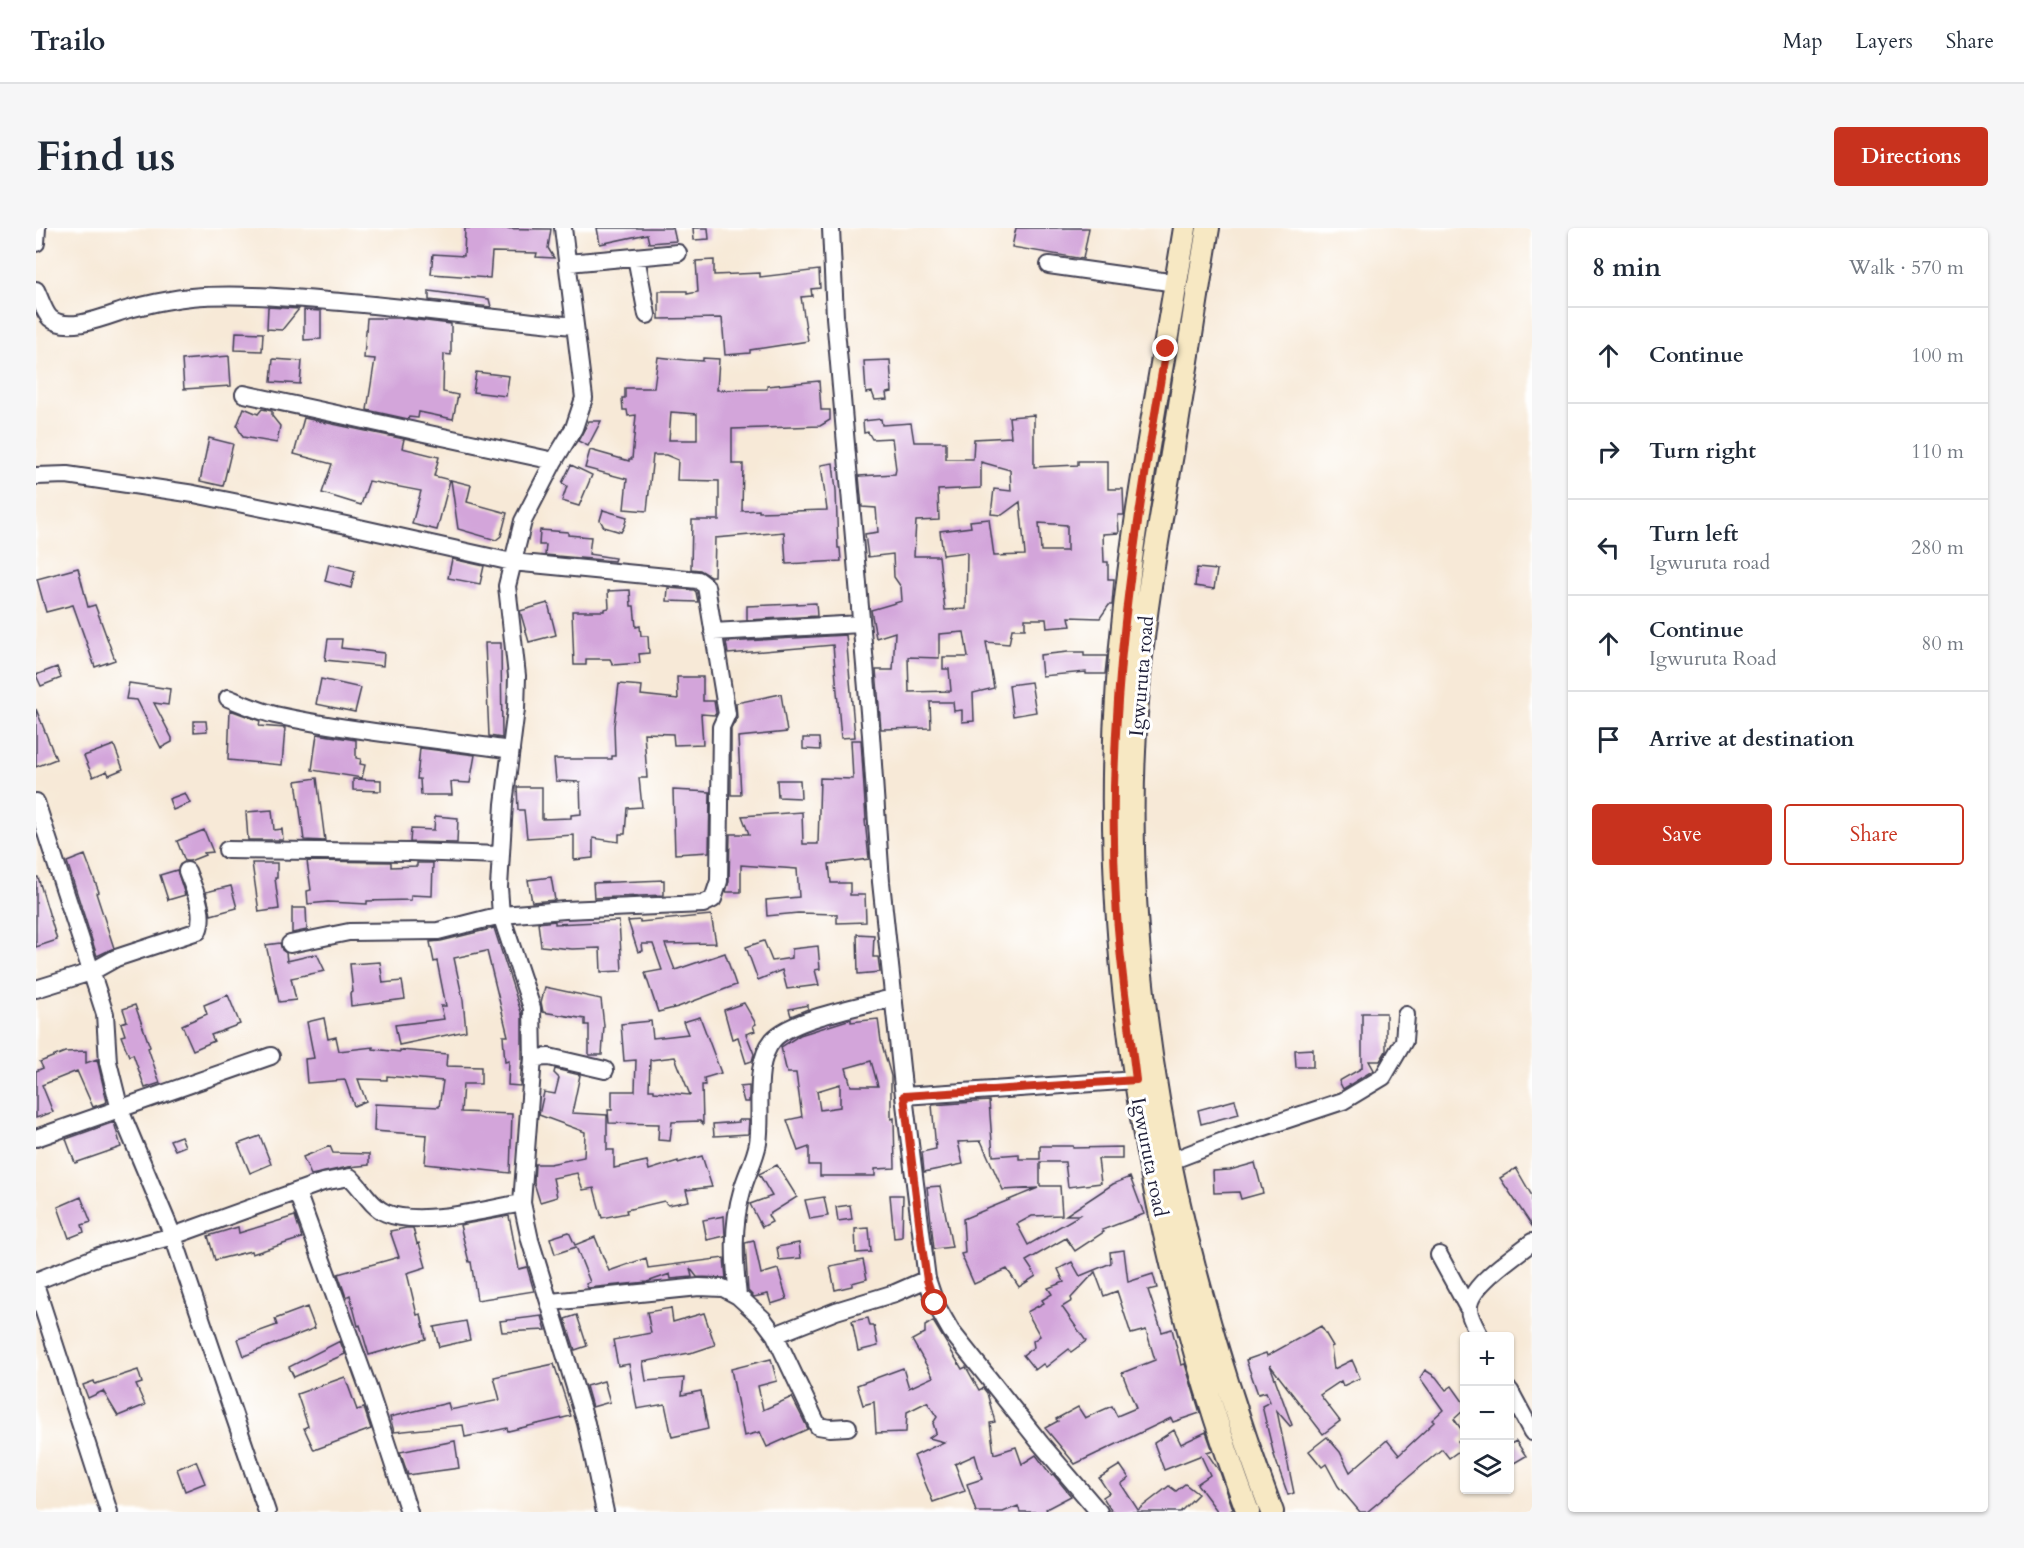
<!DOCTYPE html>
<meta charset="utf-8">
<style>
:root{--surface:#fff;--page:#f6f6f7;--text:#1f2937;--muted:#747a83;--line:#e0e1e3;--accent:#c8321e}
body{margin:0;font-family:Cardo,serif;background:var(--page);color:var(--text)}
.controls{position:absolute;right:18px;bottom:18px;display:grid;overflow:hidden;border-radius:6px;box-shadow:0 2px 4px #0004}
.controls button{width:54px;height:54px;display:grid;place-items:center;padding:0;border:0;border-bottom:2px solid var(--line);background:var(--surface);color:var(--text);font:30px sans-serif}
.stop{position:absolute;width:18px;height:18px;margin:-14px;border:4px solid #c8321e;border-radius:50%;background:#fff}
.stop.end{background:#c8321e;border-color:#fff;box-shadow:0 2px 6px #0008}
.list{margin:0;padding:0;list-style:none}
h2{display:flex;justify-content:space-between;align-items:center;height:78px;margin:0;padding:0 24px;font-size:26px}
h2 small{font-size:20px;font-weight:400;color:var(--muted)}
.list li{display:grid;grid-template-columns:39px 1fr auto;gap:18px;align-items:center;box-sizing:border-box;height:96px;padding:0 24px;border-top:2px solid var(--line)}
.list b{display:block;font-size:22px;white-space:nowrap}
.list p{margin:0;font-size:20px;white-space:nowrap;color:var(--muted)}
.list em{font-size:20px;font-style:normal;color:var(--muted)}
.actions{display:flex;gap:12px;padding:18px 24px}
.actions a{flex:1;padding:14px 0;border:2px solid var(--accent);border-radius:6px;text-align:center;font-size:21px;color:var(--accent)}
.actions .main{background:var(--accent);color:#fff}
.icon{flex:none;width:33px;height:33px;fill:none;stroke:currentColor;stroke-width:2;stroke-linecap:round;stroke-linejoin:round}
.map{position:relative;flex:none;width:1496px;height:1284px;overflow:hidden;border-radius:6px}
header{display:flex;align-items:center;gap:36px;box-sizing:border-box;height:84px;padding:0 30px;background:var(--surface);border-bottom:2px solid var(--line)}
header strong{font-size:28px}
nav{display:flex;gap:33px;margin-inline-start:auto;font-size:21px}
.intro{display:flex;align-items:center;justify-content:space-between;box-sizing:border-box;height:144px;padding:0 36px}
h1{margin:0;font-size:42px}
.button{padding:15px 27px;border-radius:6px;background:var(--accent);color:#fff;font-size:21px;font-weight:700}
main{display:flex;gap:36px;padding:0 36px}
aside{flex:1;background:var(--surface);border-radius:6px;box-shadow:0 2px 4px #0004}
.map>svg:first-child{display:block}
.building{fill:#d3a5da;fill-rule:evenodd}
.lines{fill:none;stroke-linecap:round;stroke-linejoin:round}
.street-casing{stroke:#424052;stroke-width:20}
.secondary-casing{stroke:#424052;stroke-width:26}
.street{stroke:#fff;stroke-width:16}
.secondary{stroke:#f7e8c3;stroke-width:22}
.route{stroke:#c8321e;stroke-width:8}
.labels{text-anchor:middle;stroke-width:6;stroke-linejoin:round;paint-order:stroke}
.street-label{font-size:20px;fill:#22223b;stroke:#fff}
</style>
<header>
<strong>Trailo</strong>
<nav><a>Map</a><a>Layers</a><a>Share</a></nav>
</header>
<div class="intro"><h1>Find us</h1><a class="button">Directions</a></div>
<main>
<div class="map">
<svg width="1496" height="1284" viewBox="0 0 1496 1284">
<rect width="100%" height="100%" fill="#fff"/>
<filter id="ink" filterUnits="userSpaceOnUse"><feTurbulence type="fractalNoise" baseFrequency=".0167" numOctaves="2"/><feDisplacementMap in="SourceGraphic" scale="12" xChannelSelector="R" yChannelSelector="G"/><feConvolveMatrix kernelMatrix="1 2 1 2 8 2 1 2 1" color-interpolation-filters="sRGB"/></filter>
<filter id="wash" filterUnits="userSpaceOnUse"><feTurbulence type="fractalNoise" baseFrequency=".008" numOctaves="4" result="noise"/><feDisplacementMap in="SourceGraphic" scale="24" xChannelSelector="R" yChannelSelector="G"/><feGaussianBlur stdDeviation="1.35" result="paint"/><feColorMatrix in="noise" values="0 0 0 0 0 0 0 0 0 0 0 0 0 0 0 0 0 1.4 0 .05"/><feComposite in="paint" operator="in"/></filter>
<g filter="url(#wash)">
<rect width="100%" height="100%" fill="#f7e9d7"/>
<g id="blocks">
<!-- building -->
<path class="building" d="M429,0L515,1L512,20L518,30L500,29L501,25L456,24L454,50L395,46L397,26L428,28Z
M561,0H637L640,13L613,15L611,6L564,16Z
M657,0H672L673,11L658,12Z
M980,0H1053L1047,31L976,19Z
M678,32V47L724,45V49L783,42L784,60L775,61L776,68L765,69L772,113L714,122V125L689,127L686,90L623,91V63H651V66L662,64L660,33Z
M393,63L453,71L455,79L393,72Z
M232,79L248,80L263,81L246,102L231,101Z
M268,82L285,83V111L268,112Z
M331,90H365L415,96V127L408,126L407,164L422,167L417,191L383,184L382,190L373,189L372,191L331,182L339,131L328,130Z
M200,104L227,105L226,123L199,122Z
M193,128L195,158L148,161L146,132Z
M622,129L650,132L667,133V130L683,131L681,162L731,161V158L783,153L785,182H794V192L784,198L696,201V236H707L706,283L723,282V284L791,282L785,237L797,235L800,263L802,320H804L805,333L750,336L748,304L679,310L678,348H674L664,342L655,341L656,292H683V253L641,252L642,232L630,227H617L611,283L588,281L591,251L549,240L554,222L593,233V231H596L600,187L592,188L591,182H587L586,170H589V160H618ZM635,184L661,186V212H633Z
M237,131L266,133L264,156L235,154Z
M854,132L856,164L850,165L851,171L839,172L836,164L830,165L828,133Z
M440,144L473,148L470,168L437,164Z
M208,180L222,186L226,181L236,183V188L244,198L241,215L207,209L201,198Z
M998,187V239L1042,237V233H1072V261H1087L1088,287H1082L1083,305L1067,306L1068,334H1072V351H1078L1076,377H1073L1064,390L1033,389L1035,398L1011,400L1010,391H989V401H976L973,416L950,414L958,460L937,465L938,493L926,494V482L918,483L917,474H894L895,500L845,501L840,442H857L859,404L840,410L835,382L866,373L865,359L858,349L857,326L832,329L829,306L842,304L840,280L826,279L823,248L859,246L860,241L856,210L836,211L832,204L828,205L827,193L845,191L846,197L875,195L878,214H910V231H937L938,211L975,209L973,189ZM945,234L974,242L975,263L958,261L955,286L966,287L984,274L989,327L958,328L953,291L934,293L935,299L904,303L907,327L931,324L930,381L909,382L903,328H878L880,293L903,292L902,262L945,260ZM1003,295L1031,297V323H1005ZM928,404L932,429H907V441H913L915,463L873,464L872,429L903,430V406Z
M268,190L368,211L366,220L403,229L398,248L414,252L401,302L376,296L385,263L333,253L325,277L286,265L296,236L258,226Z
M553,193H565L552,218L542,213Z
M173,210L197,216L187,258L164,253Z
M535,237L556,247L543,278L526,273L531,258L526,255Z
M415,252L435,257L431,274L471,285L465,308L460,312L422,301Z
M567,282L591,289L588,299L585,304L568,299L564,292Z
M504,302L532,304V307L555,309L553,326L579,330L578,333L509,327L510,317H503Z
M416,331L448,338L444,356L412,350Z
M293,336L319,343L315,360L289,353Z
M42,340L52,379L59,377L79,432L59,439L37,377L10,384L1,351Z
M1161,340L1181,342L1178,361L1159,358Z
M632,360L658,362L660,364L662,374L631,373Z
M594,362L595,378H598L600,399L604,398L605,408H612L613,425L603,426L604,435L577,437L574,431H550V437H538L536,383H568V381L573,380L572,363Z
M512,375L520,407L493,414L484,383Z
M780,375L781,388L711,392V378Z
M810,407L819,509L805,510L797,417L692,426L690,414Z
M292,411H306L305,420L348,425L347,438L289,432Z
M449,415H465L466,510L453,508Z
M1032,424H1048V428H1071L1069,446H1050V444L1006,448L1004,427Z
M21,439L25,450L5,458L0,447Z
M641,449H667V473H678L680,485L679,487L665,486L667,516L638,517L637,506L608,505L611,550H603L606,579L591,580L589,606H583V614L557,610V630L538,632V607L491,610L488,582H482L481,559H506V591L535,590V587L545,586L544,554L520,553L518,531H576V528H579L578,498L583,456L606,458L605,467L642,471Z
M285,451L325,460L319,484L280,476Z
M995,454L1000,484L977,488L973,457Z
M93,455L134,461L132,477L118,475L136,510V514L125,520L101,472L90,471Z
M745,466L751,504L702,509L705,567H695V501L701,490L700,475Z
M0,481L20,531L0,539Z
M194,482L224,493L223,498L249,500L246,537L192,532Z
M158,493H170L171,503L158,504Z
M281,506L320,512V530L325,531L324,536L329,537L326,550L276,542Z
M767,510H783L784,522L767,521Z
M815,512H825L830,592H829L833,631L793,636L795,655H814V667H829L830,694L801,695V686L762,685L731,688L730,672L763,669L761,641L705,637V664H690L693,653L694,606H713L706,588L766,584L767,616H782L784,550L817,551Z
M78,517L87,541L73,547L71,543L57,549L48,528Z
M384,520L439,527L434,555L415,554L416,567H385L384,551H381Z
M281,550L289,613L268,612L260,553Z
M317,551L345,552V563L317,562Z
M741,552H764L765,570L742,569Z
M637,562L674,564L673,624L639,626Z
M149,565L154,575L137,582L133,571Z
M236,582L238,602L246,601L247,612H212L210,584Z
M399,588L422,590L421,615L374,614L375,601L398,602Z
M168,602L177,624L168,625L169,627L154,633H149L141,613Z
M49,627L63,664L60,665L78,720L61,728L31,634Z
M271,633L355,634V639L381,638V635H397L396,668L375,667V672L331,673V676L292,674L272,676L271,663L275,662Z
M216,635H241V650H239L243,681L223,684Z
M141,642L149,667L132,672L124,647Z
M0,649H2L21,712L0,719Z
M515,649L519,672L496,674L492,652Z
M628,652V667L558,670L557,655Z
M195,658L201,680L175,687L170,664Z
M256,680H270L271,702L256,705Z
M675,687L680,715L629,716L639,742L689,725L700,757L642,779L622,784L609,745L626,742L617,716H606L607,723L602,724L592,693L604,692V694Z
M519,693V696L583,693L586,743L565,744L564,720L536,721L505,718L502,695Z
M458,700L486,787V830L484,858L472,857L473,833L469,834L467,808H472L451,723L418,730L427,772L430,803L363,817L359,797L408,791L405,778H410L401,733L398,734L394,714L405,713Z
M821,706L838,707L837,729H842L844,744L822,746Z
M728,713L736,733L756,730V721L782,718L784,741L779,742L783,757L751,761L746,742L722,752L710,719Z
M244,715L246,722L250,725L251,733L281,726L289,743L255,750L260,772L243,774L230,717Z
M344,734L347,755L366,753L369,771L315,778L314,765L317,764L314,736Z
M509,759L565,771L568,798L566,827H553V797H549V791L507,784L505,774Z
M192,767L204,796L175,807L178,813L157,822L146,797L171,786L168,777Z
M708,775L720,796L717,798L719,803L710,806L718,826L716,833L710,835L702,809L696,811L688,782Z
M99,777L114,819L112,820L124,855L109,860L97,826L93,828L85,808L89,807L85,795L91,793L87,781Z
M772,777V781L755,788L753,781Z
M1326,785H1350V823L1344,833H1333L1338,842L1307,861L1303,853L1326,840Z
M664,789L685,845L668,850L669,857H666L667,896L664,893L636,894L634,913L622,912L623,896L573,895L572,882H576V863H599L600,832L588,833L585,796L615,793L617,810L652,806L647,794ZM639,829L654,867L618,864V862H613L614,832Z
M288,790L292,811L300,809L303,823L337,819V821L364,824V822L411,826L410,838L445,839V856H427L425,884L476,886L474,945L389,936L391,907L338,903L339,876L403,879L407,853L351,848V852L322,851L330,873L318,878L309,852L271,855L269,831L278,830L271,794Z
M815,791V794L842,791L845,813L855,848V891L858,890L859,940L839,941V948H784V937H773V919L762,923L751,892L766,889L760,845H751L745,819L764,807ZM835,833L842,858H815L810,840ZM804,856V879L784,882L781,863Z
M1277,821V839H1260L1259,822Z
M50,823V835L61,831L71,874L57,879L41,843L6,857L17,884L0,890V843L7,840L4,834L29,824Z
M519,841L544,847L536,885L571,887V922H578V940L611,933L613,942L642,933V935L666,928L676,959L650,962L653,973L632,977L628,973L590,982L591,985L566,990L558,960L547,962L541,945L517,950L521,969L504,974L498,955L499,936H514L548,929L549,904L503,887L508,864L519,866L523,850L518,845Z
M713,858V874H708L704,859Z
M1199,872L1203,886L1165,896L1162,882Z
M953,873L957,928L983,926V931H1004V918H1037V920L1086,919V931H1062L1065,955L1032,959L1029,934H1004V958H1024L1026,987L996,988L981,996L992,1017L1044,987H1030L1077,956L1094,949L1108,986L1066,1002L1068,1004L1039,1023L1030,1010L990,1033L1000,1048L983,1059L971,1041L938,1056L925,1026L929,1025L927,991L1002,960L967,962L945,913L922,914L927,936L888,944L886,924L900,921L896,877Z
M703,892H713L712,906L678,908L677,896L703,894Z
M78,894L85,919L39,935L30,911Z
M145,908L149,918L139,922L134,912Z
M224,908L235,936L214,945L202,916Z
M294,918L297,925L333,926V937L312,939L275,947L267,929Z
M1219,935L1227,965L1205,971L1203,964L1178,965L1177,943L1194,942Z
M741,937L761,969L732,987L736,994L726,999L714,976L736,968L723,946Z
M1480,940L1496,968V998L1464,950Z
M904,958L916,1019L898,1021L891,959Z
M854,967H867L866,1009L858,1010Z
M45,969L55,994L46,997L48,1004L33,1010L22,979Z
M788,969L792,988L774,991L769,972Z
M814,977L816,991L802,993L800,979Z
M259,988L266,1010L216,1026L215,1023L179,1032L172,1008L202,999L203,1005Z
M473,988L483,1041L491,1039L498,1063L441,1072L435,1034H433L424,997Z
M688,988L689,1008L671,1012L667,992Z
M370,1000H377L381,1016L383,1015L390,1039L371,1045L381,1087L385,1086L390,1111L333,1127L324,1097L322,1098L314,1067L310,1069L302,1046L363,1029L354,1003Z
M833,1000L835,1024L820,1025L819,1001Z
M533,1004L539,1017L559,1009L573,1043L610,1030L612,1040L688,1030L690,1050L661,1049L654,1040L656,1049L635,1051L634,1046L611,1054L552,1060L550,1056L554,1054L540,1019L519,1026L514,1010Z
M718,1013L725,1046L742,1041L751,1071L735,1076L732,1066L718,1069L712,1063L709,1015Z
M763,1015L765,1030L743,1032L741,1019Z
M1088,1022L1092,1054L1117,1046L1121,1060L1112,1062L1126,1104L1136,1101L1145,1137L1149,1136L1164,1185L1137,1194L1135,1190L1039,1236L1009,1200L1022,1193L1020,1191L1042,1179L1049,1190L1076,1178L1081,1188L1100,1180L1086,1145L1119,1132L1110,1102L1095,1106L1081,1063L1068,1068L1059,1044L1035,1070L1036,1073L1026,1079L1050,1113L1035,1124L1033,1121L1010,1139L1007,1136L999,1142L987,1127L998,1119L997,1113L1004,1108L991,1084L1008,1075L1006,1072L1016,1066L1012,1060L1028,1054L1022,1041L1036,1034L1044,1048L1075,1035L1074,1024Z
M827,1032L831,1051L816,1055V1058L799,1062L794,1038Z
M271,1079L279,1100L208,1128L202,1111L241,1097L239,1091Z
M635,1080L637,1094L668,1085L679,1117L658,1124L607,1134L610,1153L648,1150L646,1167L665,1163L672,1201L636,1209L629,1176L601,1181L593,1136L582,1138L577,1112L615,1105L611,1084Z
M541,1087L551,1118L539,1122L529,1091Z
M506,1088L510,1102L466,1104L464,1093Z
M832,1090L834,1098H838L842,1118L822,1123L816,1093Z
M430,1093L434,1112L403,1119L398,1099Z
M897,1093L926,1141L930,1139L943,1162L947,1160L951,1165L959,1194L954,1195L958,1226L980,1219L986,1236L1000,1227L1015,1247L1017,1246L1035,1268L1010,1281L1012,1284H984L982,1278L967,1284H940L931,1256L946,1251L939,1227L919,1236L929,1263L897,1274L878,1228L908,1214L893,1210L900,1205L897,1195L901,1189L891,1174L871,1184L870,1204L840,1205L838,1174L827,1177L821,1157L867,1140L873,1160L897,1149L876,1112L889,1105V1098Z
M1285,1098L1297,1118L1295,1119L1298,1141L1316,1132L1324,1150L1307,1158L1305,1153L1284,1167L1304,1193L1287,1206L1234,1137L1256,1197L1254,1198L1241,1183L1258,1265L1252,1267L1238,1227L1226,1178L1234,1174L1230,1164L1222,1166L1210,1132L1230,1125L1231,1128Z
M304,1113L309,1126L258,1149L253,1139Z
M735,1131L741,1153L722,1158L727,1182L756,1169L772,1201L731,1219L724,1204L708,1208L695,1141Z
M518,1136L535,1188L472,1203L471,1200L429,1209L427,1197L358,1204L354,1189L412,1175L414,1182L464,1172L458,1149Z
M102,1142L106,1155L100,1157L109,1177L82,1188L67,1163L52,1170L47,1157L58,1153L59,1156Z
M1389,1142L1400,1149L1410,1162L1416,1158L1428,1175V1182L1418,1191L1428,1205V1209L1422,1213L1427,1220L1413,1230L1406,1221L1331,1284H1324L1302,1258L1290,1236L1286,1239L1273,1223L1291,1209L1304,1224L1314,1244L1351,1212L1363,1227L1398,1194L1396,1192L1407,1182L1384,1150Z
M309,1149L321,1182L328,1180L335,1201L278,1222L268,1200L272,1198L261,1166Z
M568,1153L574,1174L556,1179L550,1158Z
M1138,1202L1145,1216L1170,1204L1177,1223L1171,1225L1184,1244L1197,1281L1193,1284H1182L1161,1256L1174,1247L1165,1228L1166,1227L1128,1242L1118,1215Z
M419,1213L423,1240L372,1247L364,1224Z
M1480,1213L1490,1228L1473,1238V1217Z
M160,1233L169,1255L149,1263L141,1241Z
M1084,1237L1093,1250L1085,1256L1102,1282L1133,1258L1140,1263L1149,1256L1162,1266L1144,1284H1076L1067,1269L1073,1265L1063,1250Z"/>
</g>
</g>
<g filter="url(#ink)">
<use href="#blocks" fill-opacity="0" stroke="#424052" stroke-width="1.5"/>
<g class="lines">
<defs>
<path id="street" d="M527,0L548,170L538,200L518,233L487,293L471,358L481,448L480,481L468,576L463,659L465,687L496,780L497,830L486,975L494,1012L550,1195L569,1284
M795,0L799,89L835,507L845,654L868,868L891,1051L899,1075L915,1103L1005,1216L1063,1284
M0,15L1,0
M600,29L611,87
M532,35L642,25
M1013,37L1140,55
M0,62C4,70 8,84 14,90C32,106 73,87 93,81C113,76 134,71 155,69C202,65 257,70 305,74C383,81 461,91 539,98
M208,166L518,233
M0,248L31,247L158,266L301,295L476,334L662,352L670,358L691,486L685,499L683,653L677,671L667,676L529,682L465,687L402,703L313,704L254,716
M677,404L825,396
M192,470C207,476 223,483 239,487C317,504 396,510 475,522
M0,574L69,786L72,834L84,882L137,1008L231,1284
M191,622L374,624L464,627
M0,761L55,744L80,730L162,703C170,684 158,662 151,643
M497,830L513,829L569,842
M868,868L1100,852
M0,910L235,828
M1135,933L1195,910L1307,873L1347,849L1368,813L1370,787
M261,964L333,1162L373,1284
M1403,1027L1432,1080
M0,1053L63,1028L137,1008L287,954L314,949C326,960 335,979 350,985C383,999 452,981 486,975
M0,1059L73,1284
M702,1068C698,1034 696,997 706,963C710,947 719,932 722,915C727,884 716,837 737,812C755,791 828,777 857,770
M515,1074L663,1059L687,1060L702,1068L727,1091L739,1107L782,1198L794,1200L812,1199
M739,1107L800,1083L859,1065L891,1051
M1444,1108C1440,1100 1434,1091 1433,1082C1430,1059 1479,1028 1496,1014
M1474,1163L1496,1204"/>
<path id="secondary" d="M1149,0C1125,151 1093,302 1082,454C1062,729 1116,1027 1212,1284
M1172,0C1160,71 1150,143 1138,214C1125,292 1110,369 1103,448C1076,729 1137,1021 1236,1284"/>
</defs>
<!-- street casing -->
<use href="#street" class="street-casing"/>
<!-- secondary casing -->
<use href="#secondary" class="secondary-casing"/>
<!-- street -->
<use href="#street" class="street"/>
<!-- secondary -->
<use href="#secondary" class="secondary"/>
</g>
</g>
<g class="lines" filter="url(#ink)">
<!-- route -->
<path class="route" d="M899,1075L891,1052L886,1018L868,868L1100,852C1093,793 1083,732 1080,672C1069,486 1098,304 1130,121"/>
</g>
<g class="labels">
<!-- street labels -->
<g class="street-label">
<text transform="translate(1105 448) rotate(-85)" y="7">Igwuruta road</text>
<text transform="translate(1114 929) rotate(79)" y="7">Igwuruta road</text>
</g>
</g>
</svg>
<div class="controls">
<button>+</button>
<button>−</button>
<button><svg class="icon" aria-label="layers" viewBox="0 0 24 24"><path d="M12 4l9 5-9 5-9-5zM3 14l9 5 9-5"/></svg></button>
</div>
<div class="stop" style="left:899px;top:1075px"></div>
<div class="stop end" style="left:1130px;top:121px"></div>
</div>
<aside>
<h2>8 min<small>Walk · 570 m</small></h2>
<ul class="list">
<li><svg class="icon" aria-label="ahead" viewBox="0 0 24 24"><path d="M12 20V5M6 11l6-6 6 6"/></svg><div><b>Continue</b></div><em>100 m</em></li>
<li><svg class="icon" aria-label="right" viewBox="0 0 24 24"><path d="M7 20v-9h11M14 6l5 5-5 5"/></svg><div><b>Turn right</b></div><em>110 m</em></li>
<li><svg class="icon" aria-label="left" viewBox="0 0 24 24"><path d="M17 20v-9H6M10 6l-5 5 5 5"/></svg><div><b>Turn left</b><p>Igwuruta road</p></div><em>280 m</em></li>
<li><svg class="icon" aria-label="ahead" viewBox="0 0 24 24"><path d="M12 20V5M6 11l6-6 6 6"/></svg><div><b>Continue</b><p>Igwuruta Road</p></div><em>80 m</em></li>
<li><svg class="icon" aria-label="arrive" viewBox="0 0 24 24"><path d="M6 21V4h12l-3 4 3 4H6"/></svg><div><b>Arrive at destination</b></div></li>
</ul>
<div class="actions"><a class="main">Save</a><a>Share</a></div>
</aside>
</main>
